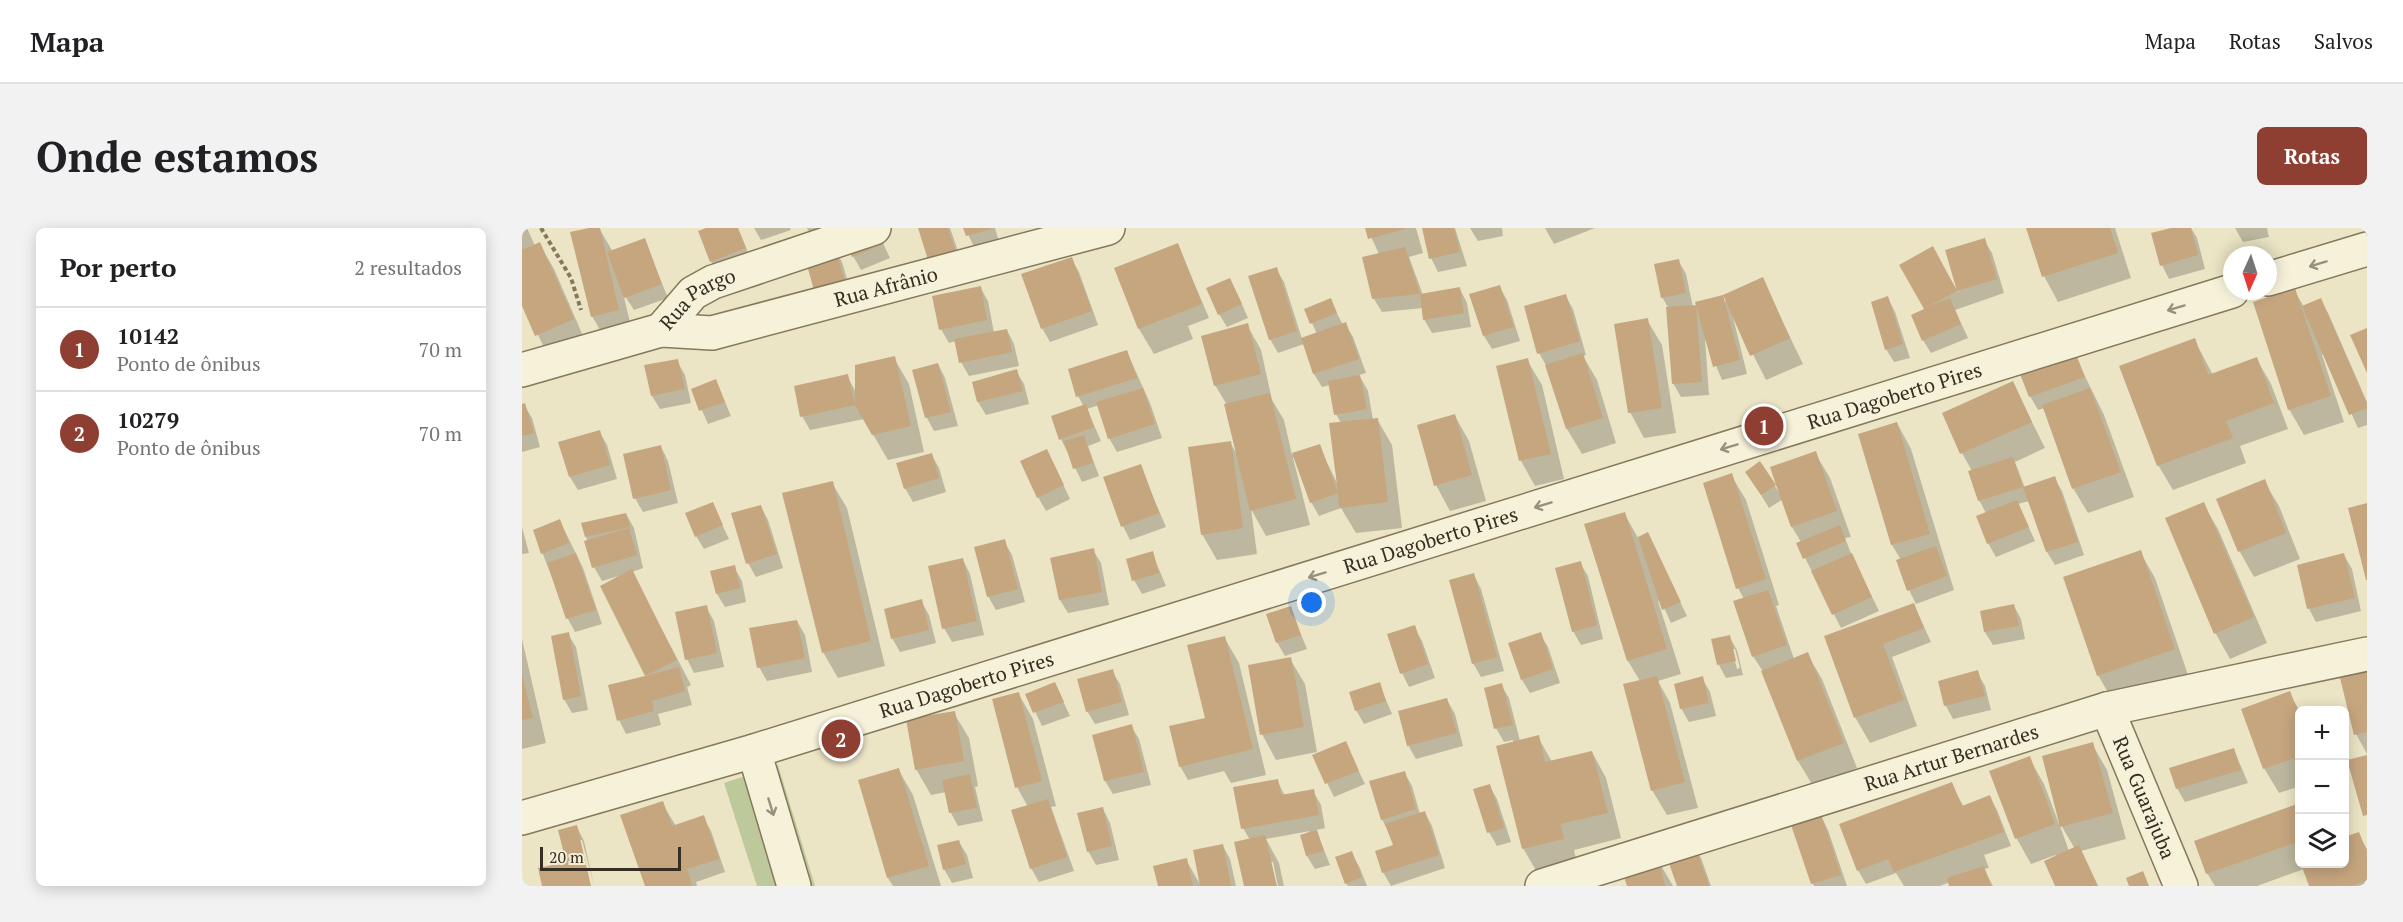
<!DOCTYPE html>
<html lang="pt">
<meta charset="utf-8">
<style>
:root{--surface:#fff;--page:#f2f2f2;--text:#202124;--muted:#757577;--line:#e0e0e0;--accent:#8f3e32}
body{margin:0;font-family:"PT Serif",serif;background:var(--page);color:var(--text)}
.controls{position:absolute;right:18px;bottom:18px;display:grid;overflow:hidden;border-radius:9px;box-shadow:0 3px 15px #0003}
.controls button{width:54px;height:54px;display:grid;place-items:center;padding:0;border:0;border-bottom:2px solid var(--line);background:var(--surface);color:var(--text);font:30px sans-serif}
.compass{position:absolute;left:1701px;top:18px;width:54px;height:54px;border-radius:50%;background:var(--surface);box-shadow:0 3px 15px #0003;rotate:183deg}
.scale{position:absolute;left:18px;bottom:15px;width:141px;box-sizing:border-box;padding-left:6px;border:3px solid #362e20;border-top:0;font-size:16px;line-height:21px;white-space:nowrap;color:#362e20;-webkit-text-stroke:4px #f3eed5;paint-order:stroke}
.you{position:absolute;left:790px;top:375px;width:21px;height:21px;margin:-15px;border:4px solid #fff;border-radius:50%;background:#1a73e8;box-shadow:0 0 0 9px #1a73e833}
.badge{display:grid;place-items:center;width:39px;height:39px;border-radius:50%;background:var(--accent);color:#fff;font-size:20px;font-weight:700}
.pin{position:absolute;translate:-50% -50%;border:3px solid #fff;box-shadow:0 2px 6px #0006}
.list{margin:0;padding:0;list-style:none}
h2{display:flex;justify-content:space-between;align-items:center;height:78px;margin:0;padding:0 24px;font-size:26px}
h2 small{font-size:20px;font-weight:400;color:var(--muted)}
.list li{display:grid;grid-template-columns:39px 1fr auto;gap:18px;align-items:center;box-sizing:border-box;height:84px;padding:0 24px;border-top:2px solid var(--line)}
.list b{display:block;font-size:22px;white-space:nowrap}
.list p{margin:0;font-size:20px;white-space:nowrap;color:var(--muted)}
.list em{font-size:20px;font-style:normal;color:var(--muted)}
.icon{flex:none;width:33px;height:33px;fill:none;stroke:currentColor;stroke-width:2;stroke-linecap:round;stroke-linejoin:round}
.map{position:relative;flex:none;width:1845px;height:658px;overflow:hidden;border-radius:9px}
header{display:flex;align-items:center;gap:36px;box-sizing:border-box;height:84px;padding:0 30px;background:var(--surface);border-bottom:2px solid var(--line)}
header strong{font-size:28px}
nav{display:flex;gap:33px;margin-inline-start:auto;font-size:21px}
.intro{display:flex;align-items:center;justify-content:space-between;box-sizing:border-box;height:144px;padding:0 36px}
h1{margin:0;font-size:42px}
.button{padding:15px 27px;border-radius:9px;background:var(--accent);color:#fff;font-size:21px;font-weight:700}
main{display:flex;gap:36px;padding:0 36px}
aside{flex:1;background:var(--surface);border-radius:9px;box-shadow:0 3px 15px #0003}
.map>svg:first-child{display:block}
.green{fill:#bdc89b}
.shadow{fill:#0003;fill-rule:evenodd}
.building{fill:#c6a67f}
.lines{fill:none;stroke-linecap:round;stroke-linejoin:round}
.minor-casing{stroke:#85785d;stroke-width:36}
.path{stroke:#85785d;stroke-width:4;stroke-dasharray:4.5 3;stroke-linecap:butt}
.minor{stroke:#f6f1d9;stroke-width:33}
.oneway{stroke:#96907c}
.labels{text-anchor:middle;stroke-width:4.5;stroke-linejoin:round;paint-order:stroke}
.street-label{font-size:20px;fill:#362e20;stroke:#f3eed5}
</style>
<header>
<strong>Mapa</strong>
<nav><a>Mapa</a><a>Rotas</a><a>Salvos</a></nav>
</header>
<div class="intro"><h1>Onde estamos</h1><a class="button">Rotas</a></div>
<main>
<aside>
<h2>Por perto<small>2 resultados</small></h2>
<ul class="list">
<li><span class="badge">1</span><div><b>10142</b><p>Ponto de ônibus</p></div><em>70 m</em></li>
<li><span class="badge">2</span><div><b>10279</b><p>Ponto de ônibus</p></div><em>70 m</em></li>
</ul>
</aside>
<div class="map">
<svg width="1845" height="658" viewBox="0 0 1845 658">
<rect width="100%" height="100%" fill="#ebe5c6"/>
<!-- green -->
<path class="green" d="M256,537L293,658H235L202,555Z"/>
<!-- shadow -->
<path class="shadow" d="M0,0H5L13,18L17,16L32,41L65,117L29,133L0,75Z
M74,0H77L91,24L122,12L146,70L112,82L101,65L111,107L85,114L70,88Z
M188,0H216L230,34L197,47L189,33Z
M232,0H268L269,2L239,12Z
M285,0H305L288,6Z
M397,0H428L442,40Z
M443,0H473L477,14L453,21Z
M845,0H894L901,25L887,29L901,67L938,61L945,75L949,99L910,105L902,91L901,80L860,84L852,71L857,26Z
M901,0H933L945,38L916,44L909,30Z
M948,0H980L981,8L956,13Z
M1023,0H1073L1032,16Z
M1506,0H1593L1609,50L1536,74L1522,48Z
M1654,0H1669L1675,10L1683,41L1647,51L1640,37Z
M1713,0H1745L1747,9L1721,14Z
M356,5L368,30L339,42L331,28Z
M1462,12L1470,25L1482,65L1433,82L1446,110L1409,125L1401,112L1404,82L1418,34L1437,65L1424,23Z
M656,17L687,90L666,98L671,111L632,126L617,101L594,40Z
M312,20L320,34L332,75L303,82Z
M549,31L557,44L576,97L528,114L520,100Z
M1156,32L1164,46L1171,79L1200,69L1203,74L1240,51L1281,136L1244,152L1210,85L1225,146L1200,152L1183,111L1187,167L1159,169L1151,155L1147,81L1140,69Z
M754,41L762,54L780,111L795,106L784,82L808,72L821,97L823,96L831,109L844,145L837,147L846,163L851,192L855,191L870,217L880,300L834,305L819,280L797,288L789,274L773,229L771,230L788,297L744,308L729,281L735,326L695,332L680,306L708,214L714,225L705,177L693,157L725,97L739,122L750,172L762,192L770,227L797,218L816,257L819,195L814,186L808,157L800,159L792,146L782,116L756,125L748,111Z
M977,58L985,72L998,113L970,121L962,108L949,67Z
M458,59L466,73L472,105L485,102L492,116L497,138L447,148L439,134L434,113L427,115L419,101Z
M1772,62L1782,79L1798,72L1806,85L1845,174V197L1836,200L1802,126L1800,127L1822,194L1782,207L1767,181Z
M715,65L726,90L705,99L697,86Z
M1043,67L1051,81L1064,127L1061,128L1075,152L1094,215L1060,226L1045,201L1025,139L1017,125L1003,79Z
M1366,70L1373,84L1388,130L1372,134L1364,121Z
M1125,92L1140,117L1154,205L1122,210L1108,184Z
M1672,111L1691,147L1734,130L1749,156L1766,201L1718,218L1724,235L1651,262L1636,237Z
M605,124L628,175L640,210L595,224L587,210L577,177L565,181L579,213L566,218L577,248L560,254L539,211L562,179L556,168Z
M1553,128L1582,187L1612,269L1566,285L1551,260L1523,180L1516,182L1508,168Z
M372,130L387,156L402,224L366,232L342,191L288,202L280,188L325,148L334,164Z
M1005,132L1020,157L1042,251L1013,258L999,233L976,139Z
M155,133L163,147L169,175L138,181L130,168Z
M416,136L423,150L436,198L412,203L405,190L392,143Z
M494,143L502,156L507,176L464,187L456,174L452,155Z
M194,153L209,188L186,196L171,162Z
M1490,154L1523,220L1493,234L1503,260L1532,250L1540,263L1562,327L1533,337L1525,324L1507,273L1496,276L1513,313L1474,329L1466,315L1464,285L1457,272L1450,243L1440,225Z
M0,177H2L10,190L18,219L0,224Z
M933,188L947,213L964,273L928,283L914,257Z
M1375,195L1389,221L1432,362L1394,376L1387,362L1379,332L1370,317Z
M77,203L85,217L95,251L56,262L48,249L38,215Z
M139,219L146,233L156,275L121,284L113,270Z
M1293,225L1308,250L1329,309L1323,310L1330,328L1357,383L1319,400L1283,330L1279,314L1270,299L1261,271L1247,280L1225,244L1253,258L1257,265Z
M409,226L417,240L424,264L391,274L383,260Z
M532,237L548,271L524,283L516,269Z
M618,238L644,299L608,312L601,298Z
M1209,247L1224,272L1257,377L1254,378L1272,431L1285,426L1300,451L1335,540L1291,558L1276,533L1240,442L1231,428L1222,371L1216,360Z
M1742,253L1757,278L1778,331L1732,349L1718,324L1696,271Z
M310,255L325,280L363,438L316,450L301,424Z
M190,276L207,311L182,321L174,308Z
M1681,276L1696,301L1745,415L1708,431L1694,406L1645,291Z
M239,279L246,292L261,340L234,349L226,335Z
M1102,285L1116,310L1125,306L1165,388L1149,395L1139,373H1136L1159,446L1136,453L1148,475L1176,580L1145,587L1130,562L1118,453L1106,433L1064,297Z
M104,286L112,300L121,340L110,344L169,457L165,459L170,477L136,486L139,497L104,506L97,492L125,449L80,358L97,348L80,353L72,339L64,308Z
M38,293L61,340L80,396L53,404L46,391L12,303Z
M0,299L7,325L0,326Z
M482,313L490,327L503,374L474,382L466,368Z
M571,322L579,335L587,377L546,385L538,372L530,331Z
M1618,324L1633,350L1666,447L1591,473L1576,447Z
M630,325L644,358L620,366L612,352Z
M1822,327L1830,341L1839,383L1794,394L1787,381L1777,338Z
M441,332L448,346L462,407L430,414L422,400Z
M1058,335L1066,348L1081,411L1059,417L1051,403Z
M212,339L220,353L224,374L203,379L195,366Z
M952,347L959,361L982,443L959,449L951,435Z
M399,373L407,387L414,415L378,424L370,410Z
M1392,377L1409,414L1370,429L1395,498L1348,515L1333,489L1303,409Z
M1492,378L1499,391L1503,411L1471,417L1463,404L1459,384Z
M184,379L192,393L202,439L172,445L165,431Z
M768,380L785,421L763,428L755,414Z
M275,393L283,407L290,444L245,453L237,439Z
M892,399L900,413L913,450L887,459L880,445Z
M46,406L54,419L66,482L50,485L42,471Z
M1018,406L1026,419L1038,455L1008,465L1000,452L988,416Z
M1207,408L1215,422L1221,447L1204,450L1197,437L1191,412ZM1210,421H1213L1218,440L1215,441Z
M702,409L717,435L744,547L709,555L702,543L666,552L658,538L685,491Z
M0,411L24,515L0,521Z
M768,431L783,456L795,524L754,532L740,506Z
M590,443L598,456L607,487L573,496L565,483Z
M1455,444L1463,458L1469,482L1431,491L1424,478L1417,454Z
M1845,444V526L1834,506Z
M1180,450L1188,464L1194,488L1167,494L1159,480Z
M533,456L548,488L520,498L505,467Z
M857,456L870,486L842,496L834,482Z
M979,457L987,470L998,513L1016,509L1030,534L1070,524L1084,550L1099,610L1052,622L1055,636L1016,646L1001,620L991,512L982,514L974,500Z
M496,465L511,491L534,578L529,579L552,643L517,654L509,640L506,579L495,559Z
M1767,465L1778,483V558L1757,565L1742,540Z
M925,472L933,486L941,518L894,531L886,517Z
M432,485L447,510L456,558L453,559L461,593L436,598L429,585L424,564L409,567L394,541Z
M609,498L617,511L629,557L591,566L583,553L571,508Z
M823,515L843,556L812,569L792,528Z
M1570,516L1585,542L1604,611L1559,623L1576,658L1533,627L1509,636L1495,611L1469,544L1507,530L1522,556L1537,596ZM1539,597L1553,621L1547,623L1538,598Z
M1712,522L1726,555L1663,574L1655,560Z
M376,541L391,567L419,658H371L366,650L338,553Z
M882,544L890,558L898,586L903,585L910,598L923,640L869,658L861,644L873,618L860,591Z
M755,552L763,568L791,563L799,577L803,600L794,602L808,637L793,641L785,628L779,608L788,603L744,611L757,635L762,658H756L751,634H748L728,612L721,600Z
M1429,556L1442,579L1468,569L1475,582L1489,618L1462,627L1467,640L1462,641L1471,658H1429L1428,654L1418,658H1382L1374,645L1344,656L1336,642Z
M967,557L975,571L989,614L975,618L967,604Z
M140,575L154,598L181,589L189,603L203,644L174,654L175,658H124Z
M1778,577V636H1822L1836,605L1845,621V658H1789L1782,641L1735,658H1693L1685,645Z
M581,581L588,595L597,632L574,637L566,623Z
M1299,588L1306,602L1325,658H1292L1291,656L1271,597Z
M55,599L62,613L72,658L60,612H57L46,635Z
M437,614L445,627L451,650L430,655L422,641Z
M1171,616L1179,630L1189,658H1156Z
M701,618L708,631L714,658H638L664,632L678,656Z
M829,625L837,638L845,658H826L824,655Z
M1137,634L1151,658H1106Z"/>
<!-- building -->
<path class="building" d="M67,0H78L97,82L69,89L48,4Z
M184,0H216L224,20L188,34L176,3Z
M396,0H426L435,27L407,35Z
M441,0H469V1L444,8Z
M843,0H883V1L846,11Z
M900,0H932L938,24L907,31Z
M1504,0H1588L1596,25L1520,49Z
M1649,0H1669L1676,27L1638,38L1629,5Z
M357,3L362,16L330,29L324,16Z
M123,10L140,56L102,70L85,24Z
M1463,10L1475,51L1435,63L1405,79L1428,70L1439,96L1400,113L1389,87L1402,81L1377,37L1411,18L1435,63L1423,22Z
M18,14L52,91L13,108L0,78V22Z
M656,15L680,76L616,101L592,40Z
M313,19L325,61L294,69L282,27Z
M883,19L898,66L938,59L942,85L901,92L898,66L850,71L840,29Z
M550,29L570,83L519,101L499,46Z
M1157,31L1164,65L1139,70L1132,36Z
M755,39L775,103L747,112L726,48Z
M1241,49L1268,110L1228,128L1201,67Z
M708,50L720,76L696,87L684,60Z
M978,57L992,99L961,108L947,66Z
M459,58L465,92L417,102L410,68Z
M1773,60L1809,168L1766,182L1731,74Z
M1044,66L1058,113L1015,126L1002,78Z
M1201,67L1218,132L1191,139L1173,74Z
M1366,68L1381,116L1363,122L1349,74Z
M809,70L815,85L788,96L782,81Z
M1799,70L1845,176V180L1827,187L1780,78Z
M1174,77L1180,154L1150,156L1144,79Z
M1126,90L1140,180L1106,185L1092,96Z
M824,94L837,131L791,146L779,110Z
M726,95L739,146L692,158L679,108Z
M1845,100V145L1828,107Z
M485,101L490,124L437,135L432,111Z
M1673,110L1686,147L1735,129L1752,175L1704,193L1711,210L1635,238L1597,138Z
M605,122L615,150L554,169L546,141Z
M1061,125L1081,190L1044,201L1023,137Z
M1554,126L1563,149L1507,169L1498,146Z
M373,128L389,198L350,207L333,177V137Z
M1006,130L1029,226L997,233L974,138Z
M156,131L163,161L129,168L122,137Z
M416,135L429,184L403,190L390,142Z
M495,141L501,163L455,174L450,154Z
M326,146L333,177L278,189L272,158Z
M838,147L845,181L812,187L806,153Z
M194,151L203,174L177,183L169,161Z
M1491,153L1510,194L1438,226L1420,185Z
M621,160L633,196L586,211L574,174Z
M1568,160L1599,244L1550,261L1520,177Z
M748,165L774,271L728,283L702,176Z
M3,175L12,205L0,208V176Z
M564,176L572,199L537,212L529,188Z
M933,186L950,247L912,258L895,197Z
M856,190L866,274L817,280L816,265L788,275L770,225L798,216L816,265L807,195Z
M1375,194L1408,306L1369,317L1336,206Z
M78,202L88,237L47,249L36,214Z
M562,207L571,235L551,241L542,213Z
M709,213L721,300L679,307L666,219Z
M139,217L149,262L111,271L101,226Z
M525,221L542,257L515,270L498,233Z
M1294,223L1315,283L1269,299L1254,257L1239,267L1223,244L1238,233L1254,257L1248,239Z
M410,225L417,250L382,261L374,235Z
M1491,229L1501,259L1456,273L1446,243Z
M619,236L637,285L599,299L581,249Z
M1210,245L1244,351L1214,361L1181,255Z
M1533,248L1556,314L1524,324L1501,259Z
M1743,251L1764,305L1716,324L1694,271Z
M311,253L349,413L300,425L260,265Z
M1495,272L1507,299L1465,316L1454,288Z
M191,274L201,297L173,309L163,285Z
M1682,274L1732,389L1692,406L1643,290Z
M1845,275V352H1844L1826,280Z
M239,277L255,326L224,336L209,285Z
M1103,284L1145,421L1105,433L1062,296Z
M104,285L108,299L63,309L59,295Z
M38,291L47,315L19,326L11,302Z
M1318,297L1324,313L1281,331L1274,315Z
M107,300L115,327L70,340L62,313Z
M1126,304L1159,374L1140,382L1116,309Z
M483,311L496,361L465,369L452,319Z
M1414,318L1425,348L1385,363L1374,332Z
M572,320L580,364L537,372L528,330Z
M1619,322L1653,421L1575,448L1541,349Z
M631,323L637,345L610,353L604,331Z
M54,325L74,382L44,391L25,335Z
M1330,325L1350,369L1310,387L1289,343Z
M1822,325L1833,370L1785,381L1775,337Z
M441,330L455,393L420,401L406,338Z
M1059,333L1075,397L1050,404L1033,340Z
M213,337L218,360L194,366L188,343Z
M110,341L155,432L123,448L157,439L163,463L130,473L132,483L95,493L86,457L123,448L78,358Z
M952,345L975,429L950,436L927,352Z
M1246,362L1265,417L1230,429L1211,373Z
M400,371L407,402L369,411L362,381Z
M1392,375L1402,400L1361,416L1382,472L1332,490L1302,408Z
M1492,376L1497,398L1462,404L1458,383Z
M185,377L195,425L163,432L153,384Z
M769,378L779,407L754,415L744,386Z
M275,392L283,430L235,440L227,400Z
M893,397L906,436L878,446L865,406Z
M47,404L59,468L41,472L29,408Z
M1019,404L1031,441L999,452L986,415Z
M1208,407L1214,433L1195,437L1189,411Z
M703,408L731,521L657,539L647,498L683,490L665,417Z
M1286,424L1322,515L1275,533L1239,443Z
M769,429L782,499L738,507L726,437Z
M591,441L600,474L564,484L555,451Z
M1456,442L1463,468L1422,478L1416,453Z
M1845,442V504L1832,507L1818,450Z
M0,447L11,490L0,492Z
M1135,448L1163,554L1129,563L1101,456Z
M1181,448L1187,475L1158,481L1152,456Z
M533,454L542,474L511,485L503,466Z
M858,454L864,473L833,483L827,464Z
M980,455L991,497L972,501L962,460Z
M1768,463L1778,489V528L1741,541L1719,481Z
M497,464L520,553L493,560L470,471Z
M925,470L935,505L885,518L876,483Z
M433,483L442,533L393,542L384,491Z
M610,496L622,544L582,553L570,507Z
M1017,507L1023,534L1070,523L1086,585L1038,596L1042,611L1000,621L974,518Z
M824,513L837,543L803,556L790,527Z
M1571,514L1591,585L1538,599L1520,528Z
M1712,520L1719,542L1654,561L1647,540Z
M1845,527V587L1841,588L1825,532Z
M1508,528L1533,596L1493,611L1467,543Z
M377,540L407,638L365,650L336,552Z
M883,543L894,581L859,592L847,553Z
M448,546L455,580L427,585L420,552Z
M756,551L759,567L792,561L797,587L719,601L711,559Z
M1430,554L1440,578L1468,567L1482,604L1372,644L1366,631L1335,643L1317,596Z
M968,556L982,600L965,605L951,561Z
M526,571L545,629L508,641L489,582Z
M141,573L150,598L182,587L197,631L165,641L170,658H123L98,587Z
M1778,575V613L1684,646L1672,613Z
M581,579L590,618L565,624L555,585Z
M903,583L917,627L860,645L853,623L871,617L863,596Z
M1299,586L1319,647L1289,656L1269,597Z
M55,597L69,658H20L16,640L44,634L36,602Z
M795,602L802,623L784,628L778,607Z
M1837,604L1845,624V652L1830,658H1787L1779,636H1822V609Z
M743,607L755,658H722L712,614Z
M437,612L444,636L421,642L415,617Z
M1172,614L1187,658H1155L1143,624Z
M701,616L709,658H678L671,622Z
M1557,617L1576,658H1533L1522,633Z
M830,623L840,649L823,656L813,629Z
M665,630L671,658H636L631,638Z
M1137,632L1143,658H1105L1100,643Z
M1462,638L1469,658H1427L1425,650Z
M1621,643L1627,658H1607L1604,650Z"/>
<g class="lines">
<defs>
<g id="minor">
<path d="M1746,51L1845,21"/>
<path id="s1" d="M139,102L190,105L586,0"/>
<path id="s2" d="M0,142L139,102L171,65L191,54L352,0"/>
<path id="s3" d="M1585,481L1659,658"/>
<path d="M232,523L272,658"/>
<path id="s4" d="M0,590L232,523L1710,63"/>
<path id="s5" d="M1020,658L1585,481L1845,426"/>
</g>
</defs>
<!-- minor casing -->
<use href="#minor" class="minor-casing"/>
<!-- path -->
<path class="path" d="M19,0L49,50L59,82"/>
<!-- minor -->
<use href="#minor" class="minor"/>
</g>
<!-- one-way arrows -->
<defs><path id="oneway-shaft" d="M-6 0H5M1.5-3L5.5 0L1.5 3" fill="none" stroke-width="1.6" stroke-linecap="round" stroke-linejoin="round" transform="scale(1.5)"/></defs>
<g class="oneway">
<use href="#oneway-shaft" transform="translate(1796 36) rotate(163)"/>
<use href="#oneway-shaft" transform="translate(1654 80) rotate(163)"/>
<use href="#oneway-shaft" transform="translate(1207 219) rotate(163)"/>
<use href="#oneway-shaft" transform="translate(1021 277) rotate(163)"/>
<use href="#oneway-shaft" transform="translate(795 347) rotate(163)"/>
<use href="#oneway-shaft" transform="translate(249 579) rotate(73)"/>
</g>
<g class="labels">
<!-- street labels -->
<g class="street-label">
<text dy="7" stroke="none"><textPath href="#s1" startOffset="231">Rua Afrânio</textPath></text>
<text dy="7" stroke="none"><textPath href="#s2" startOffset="194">Rua Pargo</textPath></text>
<text dy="7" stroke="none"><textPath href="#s4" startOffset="1436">Rua Dagoberto Pires</textPath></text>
<text dy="7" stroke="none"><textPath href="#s4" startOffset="950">Rua Dagoberto Pires</textPath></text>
<text dy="7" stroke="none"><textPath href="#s4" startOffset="464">Rua Dagoberto Pires</textPath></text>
<text dy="7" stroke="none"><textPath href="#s5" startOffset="429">Rua Artur Bernardes</textPath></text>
<text dy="7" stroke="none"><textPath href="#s3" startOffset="96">Rua Guarajuba</textPath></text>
</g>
</g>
</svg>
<div class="controls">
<button>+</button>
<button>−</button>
<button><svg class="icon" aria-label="layers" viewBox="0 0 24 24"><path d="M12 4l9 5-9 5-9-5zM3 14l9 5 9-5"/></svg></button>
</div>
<svg class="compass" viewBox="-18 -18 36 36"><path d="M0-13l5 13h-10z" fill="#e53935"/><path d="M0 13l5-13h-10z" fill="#757577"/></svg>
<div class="scale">20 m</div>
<div class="you"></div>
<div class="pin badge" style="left:1242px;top:198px">1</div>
<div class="pin badge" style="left:319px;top:511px">2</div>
</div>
</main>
